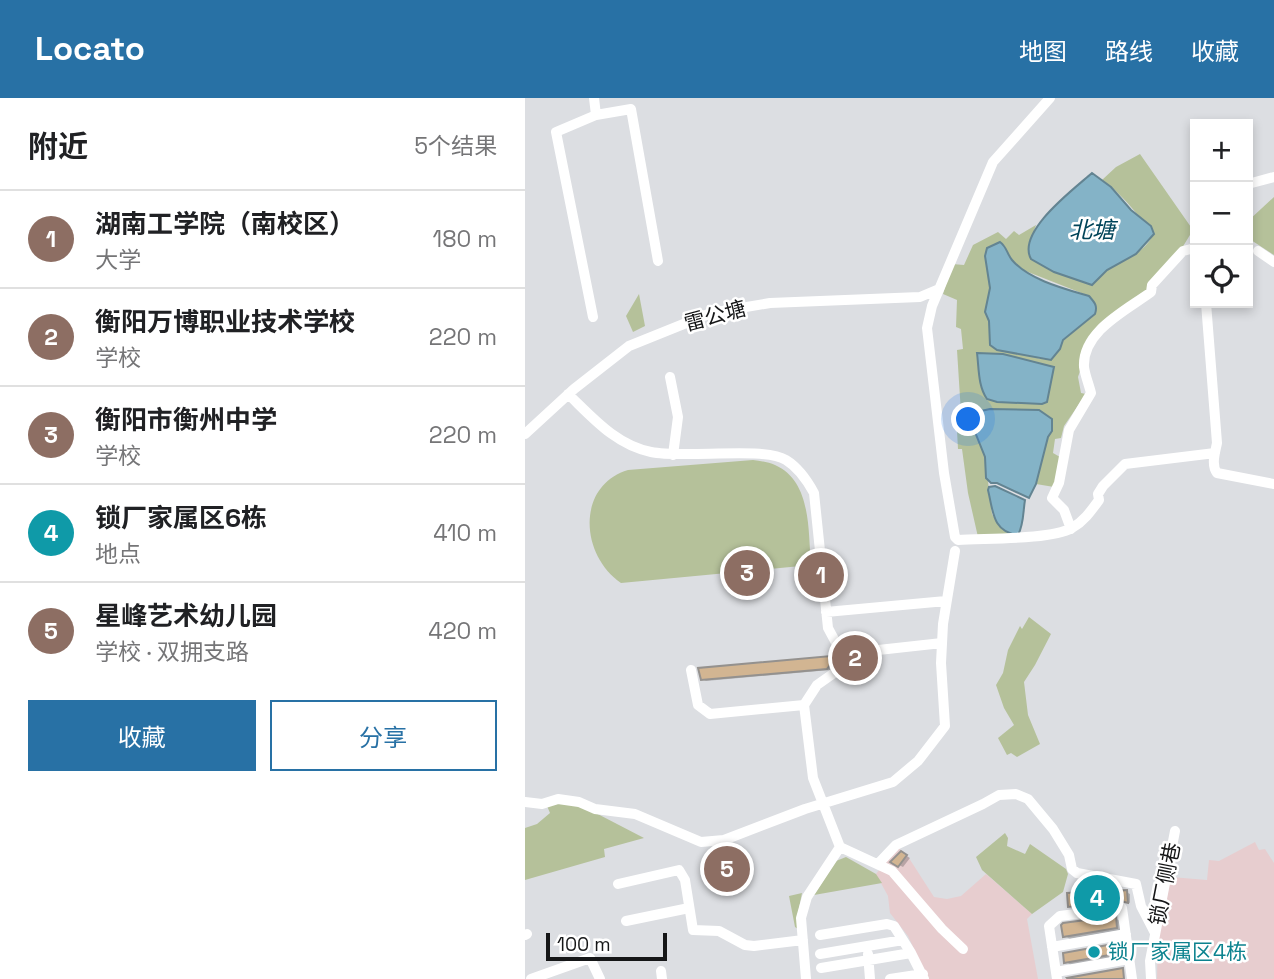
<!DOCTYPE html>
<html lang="zh">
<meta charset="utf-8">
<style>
:root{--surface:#fff;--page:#f2f2f2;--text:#202124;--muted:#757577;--line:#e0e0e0;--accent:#2871a5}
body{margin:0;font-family:"Space Grotesk","Noto Sans SC",sans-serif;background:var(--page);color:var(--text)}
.controls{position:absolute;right:21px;top:21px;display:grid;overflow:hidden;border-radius:0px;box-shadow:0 4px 10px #0003}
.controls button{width:63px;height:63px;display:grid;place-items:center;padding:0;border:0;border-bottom:2px solid var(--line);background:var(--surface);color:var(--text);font:35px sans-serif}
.scale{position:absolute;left:21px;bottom:18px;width:121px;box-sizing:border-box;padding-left:7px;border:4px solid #151617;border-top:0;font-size:19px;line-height:24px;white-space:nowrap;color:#151617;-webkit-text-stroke:5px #fff;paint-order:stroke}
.you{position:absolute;left:444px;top:322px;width:24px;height:24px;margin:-18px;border:5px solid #fff;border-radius:50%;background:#1a73e8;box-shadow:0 0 0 10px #1a73e833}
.badge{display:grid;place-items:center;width:46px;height:46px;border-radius:50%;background:var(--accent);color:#fff;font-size:23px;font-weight:700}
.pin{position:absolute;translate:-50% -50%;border:4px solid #fff;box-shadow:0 2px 7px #0006}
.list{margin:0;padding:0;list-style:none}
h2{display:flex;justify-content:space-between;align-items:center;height:91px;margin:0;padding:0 28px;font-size:30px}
h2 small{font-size:23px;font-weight:400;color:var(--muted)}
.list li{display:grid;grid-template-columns:46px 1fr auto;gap:21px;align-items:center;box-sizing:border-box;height:98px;padding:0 28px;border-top:2px solid var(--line)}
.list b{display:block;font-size:26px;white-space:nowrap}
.list p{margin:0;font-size:23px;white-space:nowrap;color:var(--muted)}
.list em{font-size:23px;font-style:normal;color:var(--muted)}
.actions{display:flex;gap:14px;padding:21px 28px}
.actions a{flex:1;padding:16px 0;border:2px solid var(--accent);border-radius:0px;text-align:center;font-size:24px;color:var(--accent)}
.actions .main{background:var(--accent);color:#fff}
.icon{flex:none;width:38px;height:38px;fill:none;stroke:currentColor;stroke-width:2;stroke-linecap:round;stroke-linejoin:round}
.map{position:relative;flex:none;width:749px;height:881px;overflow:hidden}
header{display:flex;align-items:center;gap:42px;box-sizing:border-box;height:98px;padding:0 35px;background:var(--accent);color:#fff}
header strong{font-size:33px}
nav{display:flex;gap:38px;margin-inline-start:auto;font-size:24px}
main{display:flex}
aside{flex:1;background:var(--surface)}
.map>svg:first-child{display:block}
.industrial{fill:#e7cdcf}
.green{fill:#b5c19a;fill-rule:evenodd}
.water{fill:#84b3c7;stroke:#638492;stroke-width:2}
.shadow{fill:#0003}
.building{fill:#d2b592;stroke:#94918e;stroke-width:2}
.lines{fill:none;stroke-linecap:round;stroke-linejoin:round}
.minor{stroke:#fff;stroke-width:10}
.culture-dot{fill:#0f9aa8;stroke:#fff;stroke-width:2.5}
.labels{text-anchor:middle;stroke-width:5;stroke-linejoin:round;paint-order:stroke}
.street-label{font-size:21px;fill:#151617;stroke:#fff}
.culture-label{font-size:21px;fill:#0d838f;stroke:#fff;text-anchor:start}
.water-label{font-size:23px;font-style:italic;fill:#004459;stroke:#fff}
</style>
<header>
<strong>Locato</strong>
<nav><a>地图</a><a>路线</a><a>收藏</a></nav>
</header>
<main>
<aside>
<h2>附近<small>5个结果</small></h2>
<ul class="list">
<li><span class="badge" style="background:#8d6e63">1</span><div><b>湖南工学院（南校区）</b><p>大学</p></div><em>180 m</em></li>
<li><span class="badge" style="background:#8d6e63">2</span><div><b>衡阳万博职业技术学校</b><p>学校</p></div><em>220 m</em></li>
<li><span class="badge" style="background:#8d6e63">3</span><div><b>衡阳市衡州中学</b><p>学校</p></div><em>220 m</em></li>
<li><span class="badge" style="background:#0f9aa8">4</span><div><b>锁厂家属区6栋</b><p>地点</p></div><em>410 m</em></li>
<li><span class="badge" style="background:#8d6e63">5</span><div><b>星峰艺术幼儿园</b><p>学校 · 双拥支路</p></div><em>420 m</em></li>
</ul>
<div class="actions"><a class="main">收藏</a><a>分享</a></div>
</aside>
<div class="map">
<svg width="749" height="881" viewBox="0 0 749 881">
<rect width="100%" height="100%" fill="#dcdee2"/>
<!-- industrial -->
<path class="industrial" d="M730,744L734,752L740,751L749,765V881H632L633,842L646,779L682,782L684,762L694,763Z
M372,749L382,757L409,799L422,801L436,798L461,776L507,816L502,821L513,881H403L383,838L365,815L363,798L351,776Z"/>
<!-- green -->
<path class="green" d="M615,56L668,132L657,150L623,185V191L589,216L558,264L553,279L556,295L561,296L539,328L536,340L530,341L528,355L535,359L529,389L511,386L523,339L527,333L505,311H465L456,313L449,322L450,334L460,359L467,416L474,428L489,438L453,439L443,395L437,351H433L432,333L437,331L432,252L438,251L436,231L431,229L432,202L418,196L427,166L439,167L448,147L473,134L481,141L489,133L494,137L511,127L503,152L529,174L567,187C572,183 574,179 578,175C594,161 618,158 627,138C616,119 596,95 577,82L591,69ZM479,147L486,161L498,172L564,198L570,216L538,242L535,251L516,261C500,256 477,255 465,247L464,223L460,214L465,189L460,158Z
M749,99V157L726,142L723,123Z
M114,196L120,228L108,234L101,218Z
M228,362C235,363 244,364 250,367C287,383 283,434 286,467L96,485C55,457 51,388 103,372Z
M504,519L526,536L510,567L499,584L503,617L515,646L492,659L486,655L482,657L473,640L489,627L479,610L471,587L478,575L483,552L495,528L497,531Z
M38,704L65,712L119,740L79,751L80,759L0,782V730L12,726L25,715L22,708Z
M480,735L483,740L482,748L500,756L505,746L541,771L543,776L538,794L507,816L457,772L451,759Z
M321,759L351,776L357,785L289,797L311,763Z
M277,795L272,820L273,831L270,829L264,798Z"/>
<!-- water -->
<path class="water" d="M567,75L586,89L606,112L626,128L629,136L611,156L582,172L567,187L529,174L506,161C491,134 549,91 567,75Z
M475,144C482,149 482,156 487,162C504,182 540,191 564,198C569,204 573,207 570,216L538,242L535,251L526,262L472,252L465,247L464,223L460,214L465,190L460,158L462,150Z
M452,255L478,256L529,269L522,304L517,306L472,304L462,301C453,288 454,271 452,255Z
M465,311L514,312L527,321V333L523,339L511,386L504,400L472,385H466L461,380L460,359L450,334L449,322L456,313Z
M470,388L500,402C498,413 499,426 493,437C467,434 468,412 463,392L464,389Z"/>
<!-- shadow -->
<path class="shadow" d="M306,560L309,562L310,567L305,572L181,583L177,581Z
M377,755L385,760L378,769L368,764Z
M601,794L605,796V805L601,804L548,810L545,808Z
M590,820L595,823L597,832L545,841L540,838Z
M594,847L599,849L600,857L546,867L541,864Z"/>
<!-- building -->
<path class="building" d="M306,558L307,565L302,571L176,582L173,570Z
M376,753L382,757L373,769L365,764Z
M602,792L603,805L596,803L543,809L542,795Z
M591,818L592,830L538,839L536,827L538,825Z
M594,845L596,855L539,865L538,855Z
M598,870L599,881H543L542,880Z"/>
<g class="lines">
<!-- minor -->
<path class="minor" d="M525,0L468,64L407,208L402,230L419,375L430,439L433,442C461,440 525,442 547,430C559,423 566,413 574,402L573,396L578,388L600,366L690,355
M71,17L106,11L133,163
M723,86L749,79
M733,153L749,164
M681,205L692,345C690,355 686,367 692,375L749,386
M68,219L31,34L71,17L69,0
M145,279L153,319L148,357
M43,296C68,320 91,347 126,354C159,361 238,348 261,362C274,370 282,382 289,395L303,530L317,556L318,563L309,575L292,587L279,607L288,680L315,749L282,799L276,820L281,881
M0,336L49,291L104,248L186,215L245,205L395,199L414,191
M546,431L539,412L527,400L534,385L544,332L566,295C564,287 560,277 559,269C557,233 602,212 626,194L627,187L658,153L670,150
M301,514L421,503
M317,556L417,545
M166,572L173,607L185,616L279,607
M0,704L17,706L33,701L54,704L70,711L110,716L176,744L199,742L280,711L368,684L393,663L420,628L416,565L418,526L430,453
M315,749L367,773L417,831L438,851
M353,766L371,747L458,706L474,697L491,696L503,701L528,731L544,757L547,771L552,775L611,786L616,808L630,835
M93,786L154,772L160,782L168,832L194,833L220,847L229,848L278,842
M101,823L164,810
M0,837L2,836
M295,837L362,826L369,828L386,855L399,881
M527,849L601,836
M295,856L378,842
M343,856L345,881
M296,870L386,855
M136,873L137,881
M531,874L604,861
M6,881L65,860L75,881
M365,881L398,876
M532,881L524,828L535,818L597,810L607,881
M626,881L625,863L650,733"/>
</g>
<!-- markers -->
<circle class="culture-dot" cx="569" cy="854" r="7"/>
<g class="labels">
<!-- street labels -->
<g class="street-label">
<text transform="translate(190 218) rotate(-15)" y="7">雷公塘</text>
<text transform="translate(640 786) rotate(-79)" y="7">锁厂侧巷</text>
</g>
<!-- culture labels -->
<g class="culture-label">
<text x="583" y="861">锁厂家属区4栋</text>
</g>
<!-- water labels -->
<g class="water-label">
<text x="567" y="140">北塘</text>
</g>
</g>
</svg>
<div class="controls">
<button>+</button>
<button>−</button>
<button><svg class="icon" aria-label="locate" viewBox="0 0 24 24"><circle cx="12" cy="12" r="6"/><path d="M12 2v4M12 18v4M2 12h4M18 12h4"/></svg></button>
</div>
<div class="scale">100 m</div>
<div class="you"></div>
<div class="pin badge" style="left:296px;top:477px;background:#8d6e63">1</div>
<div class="pin badge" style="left:330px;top:560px;background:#8d6e63">2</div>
<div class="pin badge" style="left:222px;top:475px;background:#8d6e63">3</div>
<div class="pin badge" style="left:572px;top:800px;background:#0f9aa8">4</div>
<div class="pin badge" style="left:202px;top:771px;background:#8d6e63">5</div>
</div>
</main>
